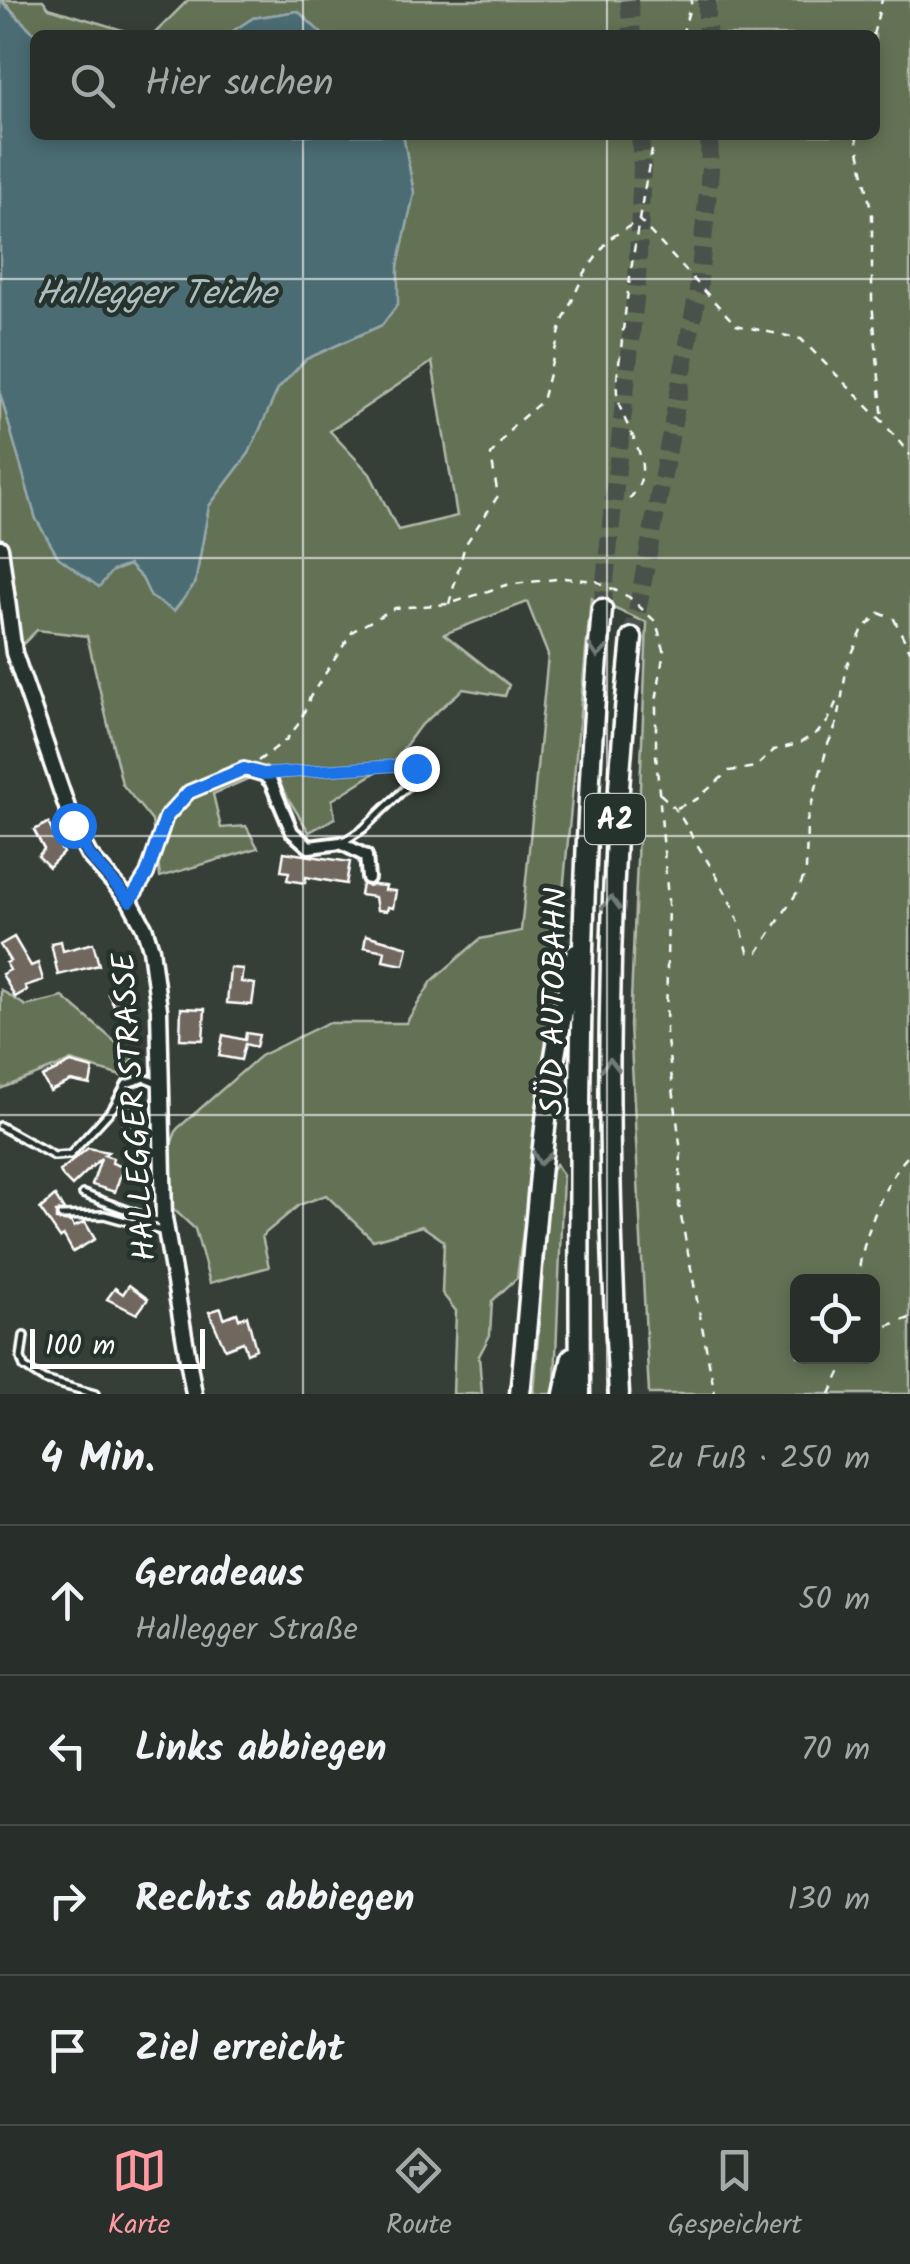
<!DOCTYPE html>
<html lang="de">
<meta charset="utf-8">
<style>
:root{--surface:#282e29;--page:#303631;--text:#f1f3f6;--muted:#a5a8a8;--line:#444a46;--accent:#ff9aa2}
body{margin:0;font-family:Kalam,sans-serif;background:var(--page);color:var(--text)}
.controls{position:absolute;right:30px;bottom:30px;display:grid;overflow:hidden;border-radius:15px;box-shadow:0 5px 15px #0003}
.controls button{width:90px;height:90px;display:grid;place-items:center;padding:0;border:0;border-bottom:2px solid var(--line);background:var(--surface);color:var(--text);font:50px sans-serif}
.scale{position:absolute;left:30px;bottom:25px;width:175px;box-sizing:border-box;padding-left:10px;border:5px solid #fff;border-top:0;font-size:28px;line-height:35px;white-space:nowrap;color:#fff;-webkit-text-stroke:8px #26332d;paint-order:stroke}
.stop{position:absolute;width:30px;height:30px;margin:-22px;border:8px solid #1a73e8;border-radius:50%;background:#fff}
.stop.end{background:#1a73e8;border-color:#fff;box-shadow:0 2px 10px #0008}
.list{margin:0;padding:0;list-style:none}
h2{display:flex;justify-content:space-between;align-items:center;height:130px;margin:0;padding:0 40px;font-size:42px}
h2 small{font-size:32px;font-weight:400;color:var(--muted)}
.list li{display:grid;grid-template-columns:65px 1fr auto;gap:30px;align-items:center;box-sizing:border-box;height:150px;padding:0 40px;border-top:2px solid var(--line)}
.list b{display:block;font-size:38px;white-space:nowrap}
.list p{margin:0;font-size:32px;white-space:nowrap;color:var(--muted)}
.list em{font-size:32px;font-style:normal;color:var(--muted)}
.icon{flex:none;width:55px;height:55px;fill:none;stroke:currentColor;stroke-width:2;stroke-linecap:round;stroke-linejoin:round}
.map{position:relative;flex:none;width:910px;height:1394px;overflow:hidden}
.search{position:absolute;background:var(--surface);box-shadow:0 5px 15px #0003;left:30px;right:30px;top:30px;height:110px;display:flex;align-items:center;gap:25px;box-sizing:border-box;padding:0 35px;border-radius:15px;color:var(--muted);font-size:38px}
.sheet{height:730px;background:var(--surface)}
nav{display:flex;justify-content:space-around;align-items:center;box-sizing:border-box;height:140px;border-top:2px solid var(--line);background:var(--surface);font-size:28px;color:var(--muted)}
nav a{display:grid;justify-items:center;gap:5px}
nav .on{color:var(--accent)}
.map>svg:first-child{display:block}
.green{fill:#647254;stroke:#b2b8aa;stroke-width:2.5;fill-rule:evenodd}
.water{fill:#4c6c73;stroke:#94a7ab;stroke-width:2.5}
.building{fill:#70685e;stroke:#fff;stroke-width:2.5}
.lines{fill:none;stroke-linecap:round;stroke-linejoin:round}
.highway-tunnel{stroke:#49514b;stroke-width:18;stroke-dasharray:18 9;stroke-linecap:butt}
.lane-casing{stroke:#fff;stroke-width:12}
.street-casing{stroke:#fff;stroke-width:18}
.secondary-casing{stroke:#fff;stroke-width:21}
.highway-casing{stroke:#fff;stroke-width:25}
.path{stroke:#fff;stroke-width:2.5;stroke-dasharray:8 8;stroke-linecap:butt}
.lane{stroke:#26332d;stroke-width:5}
.street{stroke:#26332d;stroke-width:10}
.secondary{stroke:#26332d;stroke-width:14}
.highway{stroke:#26332d;stroke-width:18}
.oneway{stroke:#727a76}
.route{stroke:#1a73e8;stroke-width:12}
.grid{fill:none;stroke:#fff;stroke-width:2.5;stroke-opacity:0.55}
.labels{text-anchor:middle;stroke-width:9;stroke-linejoin:round;paint-order:stroke}
.shield{fill:#26332d;stroke:#bec2c0;stroke-width:2.5}
.shield-label{font-size:30px;font-weight:bold;fill:#fff}
.street-label{font-size:32px;fill:#fff;stroke:#26332d}
.water-label{font-size:35px;font-style:italic;fill:#aebdc0;stroke:#26332d}
</style>
<div class="map">
<svg width="910" height="1394" viewBox="0 0 910 1394">
<rect width="100%" height="100%" fill="#353e37"/>
<filter id="ink" filterUnits="userSpaceOnUse"><feTurbulence type="fractalNoise" baseFrequency=".01" numOctaves="2"/><feDisplacementMap in="SourceGraphic" scale="20" xChannelSelector="R" yChannelSelector="G"/><feConvolveMatrix kernelMatrix="1 2 1 2 8 2 1 2 1" color-interpolation-filters="sRGB"/></filter>
<g filter="url(#ink)">
<!-- green -->
<path class="green" d="M2,0H43L49,8L139,35H36Z
M188,0H910V1394H649L630,1025L647,623L591,598L552,1008L517,1278L492,1301L490,1335L479,1356L482,1394H453L456,1311L442,1293L444,1241L422,1226L373,1240L326,1195L299,1205L262,1236L269,1267L210,1283L195,1229L169,1205L168,1152L177,1129L260,1056L327,1023H406L432,981L480,939L521,931L548,655L527,602L444,634L509,685L505,696L463,689L419,727L395,760L332,800L335,818L309,832L270,769L213,794L221,828L246,826L258,848L160,877L152,821L122,784L87,636L37,630L14,653L0,548V393L36,519L112,571L129,565L142,578L151,597L195,584L209,506L249,453L277,389L306,359L382,325L397,304L398,266L414,193L403,135H875V35H323L298,11L253,18L227,35H153ZM432,362L457,516L398,530L370,474L330,431ZM798,1282H872V1356H798Z
M1,990L26,1006L63,997L134,1058L121,1076L71,1061L0,1089Z
M556,1164L563,1175L555,1382L553,1394H534L550,1172Z"/>
<!-- water -->
<path class="water" d="M0,0L36,35L35,135H403L404,140L414,193L398,266V304L382,325L306,359L278,389L249,453L209,506L195,584L174,611L151,597L142,578L129,565L112,571L99,587L58,557L36,519L0,393Z
M298,11L323,35H227L253,18Z"/>
<!-- building -->
<path class="building" d="M48,823L63,853L49,867L38,856L44,849L34,830Z
M284,852L350,862L346,884L306,877L305,883L287,880L289,872L281,871Z
M362,884L386,886L385,890L396,891L393,908L388,907L387,911L377,910L375,897L360,895Z
M366,935L408,947L404,965L383,961L385,951L364,947Z
M14,937L31,966L38,963L43,980L25,986L27,990L15,997L2,974L10,970L6,963L10,961L0,945Z
M61,941L63,951L93,943L99,965L58,975L51,943Z
M230,968L243,969L241,982L255,984L252,1005L227,1003Z
M122,987L138,1017L124,1025L108,994Z
M181,1008L205,1009L203,1040L180,1039Z
M246,1033L259,1035L256,1047L245,1044L241,1060L219,1056L223,1035L245,1040Z
M71,1063L93,1069L90,1085L71,1081L50,1091L42,1077Z
M130,1106L151,1114L143,1136L122,1128Z
M88,1148L108,1152L104,1155L113,1158L112,1163L123,1167L115,1192L92,1185L101,1158L72,1186L63,1177L60,1171Z
M55,1196L64,1210L56,1212V1220L71,1222L74,1227L85,1222L95,1239L73,1252L64,1236L60,1238L40,1209Z
M129,1285L148,1299L137,1314L107,1299L115,1288L123,1294Z
M221,1308L224,1318L237,1313L239,1319L247,1316L256,1349L247,1353L243,1342L225,1349L209,1312Z"/>
<g class="lines">
<!-- highway-tunnel -->
<path class="highway-tunnel" d="M629,0L632,35
M707,0V35
M602,609L637,281L642,167L640,135
M632,638L698,291L710,171L709,135"/>
<defs>
<path id="lane" d="M265,774L405,765L416,769V778L363,829L343,842
M0,1126L54,1156L70,1155L113,1108L126,1084L145,1078L157,1083
M83,1194L160,1222
M61,1216L104,1215L161,1231
M24,1336L21,1358L24,1367L44,1380L95,1394"/>
<path id="street" d="M130,901L147,874L166,817L189,792L244,769L264,775L271,782L292,832L309,847L341,843L366,856L368,878"/>
<path id="secondary" d="M0,548L14,653L73,825L89,855L130,901L144,927L151,949L159,1009L164,1218L194,1394"/>
<path id="highway" d="M520,1394C536,1247 539,1098 576,954
M564,1394L572,1357
M580,1394C578,1133 579,870 602,609
M619,1394C604,1142 605,889 632,638"/>
</defs>
<!-- lane casing -->
<use href="#lane" class="lane-casing"/>
<!-- street casing -->
<use href="#street" class="street-casing"/>
<!-- secondary casing -->
<use href="#secondary" class="secondary-casing"/>
<!-- highway casing -->
<use href="#highway" class="highway-casing"/>
<!-- path -->
<path class="path" d="M682,35L692,0
M873,35L882,0
M856,135L872,215V302L883,421
M629,499C661,467 625,431 618,400C614,382 621,357 622,339C630,270 641,203 655,135
M449,604L465,545L498,496L491,455L515,424L542,401L562,323L584,274L609,239L639,220L736,325L801,339L883,422L910,455
M258,761L286,740L300,722L310,697L353,631L395,608L449,604L506,585L564,578L596,581L629,597L656,622L664,650L656,702V755L668,900L666,1032L681,1152L679,1206L715,1394
M660,794C676,807 683,820 693,838C718,878 736,905 748,952H758L798,891L806,871L807,821L828,744L838,721L847,665L862,631L879,613L894,619L910,651
M677,808L697,799L729,771L756,767L774,750L798,744L818,732L828,721L838,698
M857,1282C861,1244 883,1180 910,1154
M872,1331L910,1318
M830,1394L848,1356"/>
<!-- lane -->
<use href="#lane" class="lane"/>
<!-- street -->
<use href="#street" class="street"/>
<!-- secondary -->
<use href="#secondary" class="secondary"/>
<!-- highway -->
<use href="#highway" class="highway"/>
</g>
<!-- one-way arrows -->
<defs><path id="oneway-chevron" d="M-2-3.5L2.5 0L-2 3.5" fill="none" stroke-width="1.6" stroke-linecap="round" stroke-linejoin="round" transform="scale(2.5)"/></defs>
<g class="oneway">
<use href="#oneway-chevron" transform="translate(598 651) rotate(95)"/>
<use href="#oneway-chevron" transform="translate(611 903) rotate(-88)"/>
<use href="#oneway-chevron" transform="translate(610 1065) rotate(-90)"/>
<use href="#oneway-chevron" transform="translate(541 1158) rotate(99)"/>
</g>
</g>
<g class="lines" filter="url(#ink)">
<!-- route -->
<path class="route" d="M73,825L89,855L130,901L147,874L166,817L189,792L244,769L264,774L405,765L416,768"/>
</g>
<!-- grid -->
<path class="grid" d="M303,0V35M607,0V35M303,135V1394M607,135V1394M0,279H910M0,558H910M0,836H910M0,1115H910"/>
<g class="labels">
<!-- shield labels -->
<rect class="shield" x="585" y="794" width="60" height="50" rx="8"/>
<g class="shield-label">
<text x="615" y="829">A2</text>
</g>
<!-- street labels -->
<g class="street-label">
<text transform="translate(553 1001) rotate(-89)" y="11">SÜD AUTOBAHN</text>
<text transform="translate(133 1107) rotate(-94)" y="11">HALLEGGER STRASSE</text>
</g>
<!-- water labels -->
<g class="water-label">
<text x="156" y="304">Hallegger Teiche</text>
</g>
</g>
</svg>
<div class="controls">
<button><svg class="icon" aria-label="locate" viewBox="0 0 24 24"><circle cx="12" cy="12" r="6"/><path d="M12 2v4M12 18v4M2 12h4M18 12h4"/></svg></button>
</div>
<div class="scale">100 m</div>
<div class="stop" style="left:73px;top:825px"></div>
<div class="stop end" style="left:416px;top:768px"></div>
<div class="search"><svg class="icon" aria-label="search" viewBox="0 0 24 24"><circle cx="10" cy="10" r="6"/><path d="M15 15l6 6"/></svg>Hier suchen</div>
</div>
<section class="sheet">
<h2>4 Min.<small>Zu Fuß · 250 m</small></h2>
<ul class="list">
<li><svg class="icon" aria-label="ahead" viewBox="0 0 24 24"><path d="M12 20V5M6 11l6-6 6 6"/></svg><div><b>Geradeaus</b><p>Hallegger Straße</p></div><em>50 m</em></li>
<li><svg class="icon" aria-label="left" viewBox="0 0 24 24"><path d="M17 20v-9H6M10 6l-5 5 5 5"/></svg><div><b>Links abbiegen</b></div><em>70 m</em></li>
<li><svg class="icon" aria-label="right" viewBox="0 0 24 24"><path d="M7 20v-9h11M14 6l5 5-5 5"/></svg><div><b>Rechts abbiegen</b></div><em>130 m</em></li>
<li><svg class="icon" aria-label="arrive" viewBox="0 0 24 24"><path d="M6 21V4h12l-3 4 3 4H6"/></svg><div><b>Ziel erreicht</b></div></li>
</ul>
</section>
<nav>
<a class="on"><svg class="icon" aria-label="map" viewBox="0 0 24 24"><path d="M3 6l6-2 6 2 6-2v14l-6 2-6-2-6 2zM9 4v14M15 6v14"/></svg>Karte</a>
<a><svg class="icon" aria-label="directions" viewBox="0 0 24 24"><path d="M12 3l9 9-9 9-9-9zM9 14v-3h6M13 9l2 2-2 2"/></svg>Route</a>
<a><svg class="icon" aria-label="saved" viewBox="0 0 24 24"><path d="M7 4h10v16l-5-4-5 4z"/></svg>Gespeichert</a>
</nav>
